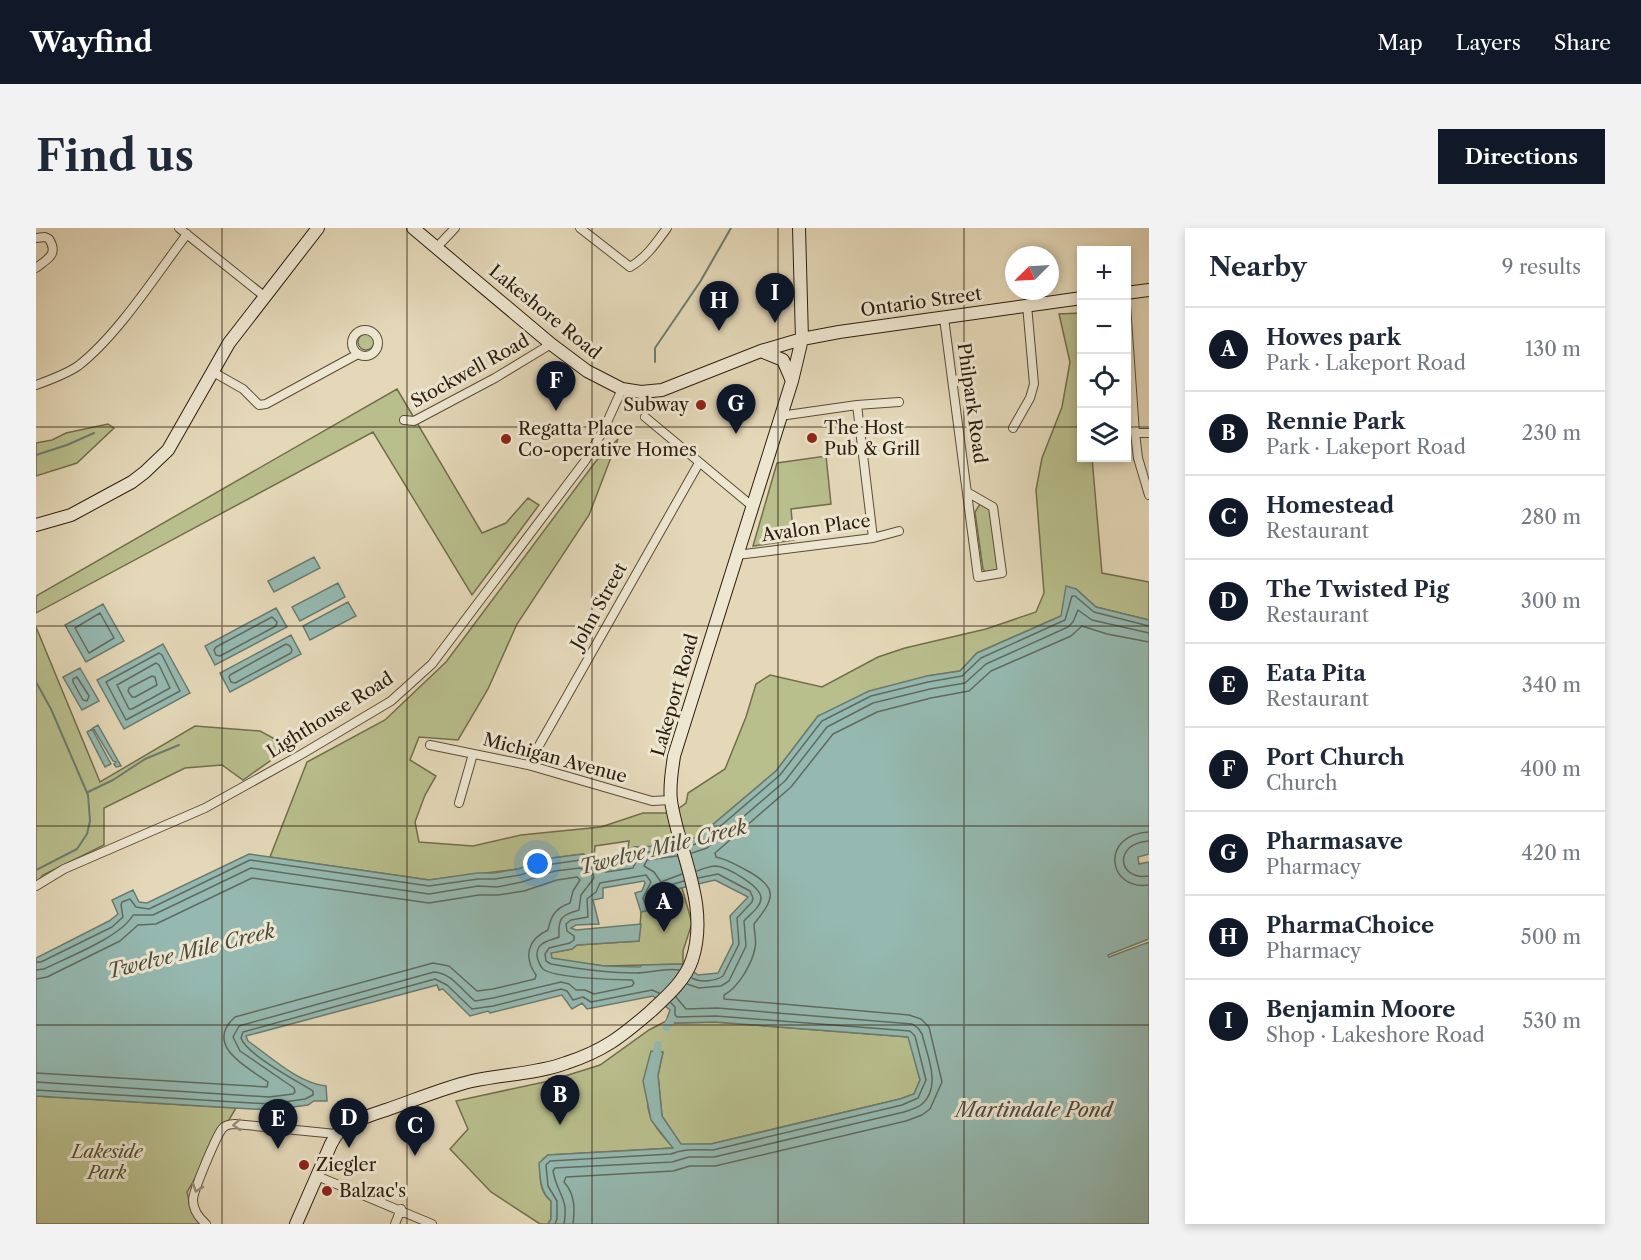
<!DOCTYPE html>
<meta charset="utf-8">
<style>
:root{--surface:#fff;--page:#f2f2f3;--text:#1f2937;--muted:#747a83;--line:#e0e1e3;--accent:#111827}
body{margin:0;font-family:"Libre Caslon Text",serif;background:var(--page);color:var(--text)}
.controls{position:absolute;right:18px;top:18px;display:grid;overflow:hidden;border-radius:0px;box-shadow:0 3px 9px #0003}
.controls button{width:54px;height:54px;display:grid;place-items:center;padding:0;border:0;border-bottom:2px solid var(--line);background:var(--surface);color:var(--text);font:30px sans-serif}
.compass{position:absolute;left:969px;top:18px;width:54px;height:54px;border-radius:50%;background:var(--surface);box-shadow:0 3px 9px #0003;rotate:246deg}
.you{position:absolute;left:502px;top:636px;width:21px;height:21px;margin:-15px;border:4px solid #fff;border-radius:50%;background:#1a73e8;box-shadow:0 0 0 9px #1a73e833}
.badge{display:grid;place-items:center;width:39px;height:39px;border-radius:50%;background:var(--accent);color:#fff;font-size:20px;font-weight:700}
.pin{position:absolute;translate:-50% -50px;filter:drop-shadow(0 2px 3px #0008)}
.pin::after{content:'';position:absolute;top:32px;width:21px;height:18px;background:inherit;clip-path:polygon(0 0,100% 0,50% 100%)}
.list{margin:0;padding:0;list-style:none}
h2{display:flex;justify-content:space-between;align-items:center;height:78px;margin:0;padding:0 24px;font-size:26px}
h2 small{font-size:20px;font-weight:400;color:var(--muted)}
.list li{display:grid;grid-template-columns:39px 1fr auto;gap:18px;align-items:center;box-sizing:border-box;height:84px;padding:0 24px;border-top:2px solid var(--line)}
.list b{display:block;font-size:22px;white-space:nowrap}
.list p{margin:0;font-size:20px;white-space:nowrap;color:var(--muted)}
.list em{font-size:20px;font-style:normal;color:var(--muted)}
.icon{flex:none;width:33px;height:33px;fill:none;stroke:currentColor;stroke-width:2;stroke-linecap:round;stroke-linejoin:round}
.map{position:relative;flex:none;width:1113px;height:996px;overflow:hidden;border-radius:0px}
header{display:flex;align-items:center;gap:36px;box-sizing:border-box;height:84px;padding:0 30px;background:var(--accent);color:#fff}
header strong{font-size:28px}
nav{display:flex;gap:33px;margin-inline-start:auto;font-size:21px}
.intro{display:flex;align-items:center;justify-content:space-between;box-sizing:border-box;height:144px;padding:0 36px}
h1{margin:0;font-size:42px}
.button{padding:15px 27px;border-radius:0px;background:var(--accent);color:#fff;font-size:21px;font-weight:700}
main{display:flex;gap:36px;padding:0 36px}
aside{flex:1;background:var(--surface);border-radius:0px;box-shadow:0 3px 9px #0003}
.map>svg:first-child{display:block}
.green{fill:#b8be8c;stroke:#726e4c;stroke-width:1.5}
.water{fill:#95b9b1;stroke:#6b7b6f;stroke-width:1.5;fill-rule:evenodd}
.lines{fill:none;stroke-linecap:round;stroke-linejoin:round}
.shore{stroke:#606b5f;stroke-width:1.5}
.stream{stroke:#6b7b6f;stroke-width:2}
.canal{stroke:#95b9b1;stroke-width:8}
.street-casing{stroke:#5a4c38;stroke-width:10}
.secondary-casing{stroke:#2c1d0d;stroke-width:14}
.street{stroke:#ede6d1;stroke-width:8}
.secondary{stroke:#ede6d1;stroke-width:12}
.oneway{stroke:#968c79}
.grid{fill:none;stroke:#2c1d0d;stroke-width:1.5;stroke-opacity:0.55}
.poi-dot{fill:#8f2418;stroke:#ede6d1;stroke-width:2}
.labels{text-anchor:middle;stroke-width:6;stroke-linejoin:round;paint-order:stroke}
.street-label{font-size:18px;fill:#2c1d0d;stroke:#ede6d1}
.poi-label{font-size:18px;fill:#2c1d0d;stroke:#ede6d1;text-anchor:start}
.park-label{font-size:18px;font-style:italic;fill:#564d33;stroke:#ede6d1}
.water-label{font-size:20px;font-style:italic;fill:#4c4c3e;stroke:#ede6d1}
</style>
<header>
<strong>Wayfind</strong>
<nav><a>Map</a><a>Layers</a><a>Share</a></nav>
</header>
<div class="intro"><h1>Find us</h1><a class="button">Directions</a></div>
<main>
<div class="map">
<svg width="1113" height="996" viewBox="0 0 1113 996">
<rect width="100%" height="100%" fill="#e4d8b8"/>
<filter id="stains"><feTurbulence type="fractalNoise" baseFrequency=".00333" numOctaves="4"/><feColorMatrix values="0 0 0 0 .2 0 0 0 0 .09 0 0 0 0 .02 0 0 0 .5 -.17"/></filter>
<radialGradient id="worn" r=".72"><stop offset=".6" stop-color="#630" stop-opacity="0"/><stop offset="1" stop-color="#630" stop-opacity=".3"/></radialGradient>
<!-- green -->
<path class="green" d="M1045,85L1046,230H1056L1066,345L1113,354V392L1060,379L1040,361L1025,388L941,425L924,443L891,448L782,488L740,543L662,609L626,618L598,619L595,635H590L593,613L559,618L558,631L547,626L516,630L482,641L393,652L234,629L271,534L349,492L410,434L560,233L582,211L553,287L481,396L452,461L422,512L383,509L374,532L400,548L389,567L379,594L383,614L437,618L485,607L565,599L607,585H636L650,575L652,565L689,541L710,489L720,456L734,447L786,459L842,429L869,420L950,401L1000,384L1008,365L1000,262L1006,230L1026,179L1034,134L1023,86Z
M322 114a8 8 0 1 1 16 0a8 8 0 1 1-16 0Z
M361,161L446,305L470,295L492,270L503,277L436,367L337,204L0,385V368Z
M72,196L78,200L41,235L0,248V215L16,212L30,205Z
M790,228L795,276L755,281L758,312L717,318L741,235Z
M944,276L956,280L962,343L950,345L947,341L939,284Z
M0,399L64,554L159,498L224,503L254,519L207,552L186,537L149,540L68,580V617L7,647L0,655Z
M646,660L656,695L647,723V736L568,738L516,731L514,725L536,721L541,717L603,713L605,684L626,676L637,662Z
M630,793L640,795L679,794L873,809L884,852L878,866L864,871L675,916L645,917L626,888L622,847L627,824C611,871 599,881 638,920L512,927L507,931C503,945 502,963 515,973V991L512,996H504L455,964L414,921L432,901L420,873L513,853L564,837L613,802Z
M0,868L200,880L151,964L156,984L164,996H0Z"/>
<!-- water -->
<path class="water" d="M278,329L284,340L238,364L232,353Z
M302,355L309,369L264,393L256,379Z
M1030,358L1040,361L1060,379L1113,392V626L1102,629L1103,636L1113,634V711L1072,727L1073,729L1113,714V996H512L515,991V973C504,964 504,949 503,935L512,927L637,920L615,892L607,853L615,823L627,824L622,847L626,888L645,916H675L864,871L878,866L884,852L872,809L679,794L640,795L630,793L634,782L617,768L551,781L546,775L536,781L526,767L454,785L452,783L434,788L407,761L403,762L401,757L210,808L212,813C235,829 262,855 290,858L291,873H278L272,877L234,882L0,868V730L73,693L82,686L76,672L97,662L103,674L111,675L213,626L393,652L441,645H458L482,641L516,630L547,626L571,638L595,635L598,619L626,618L662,609L740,543L782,488L833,463L891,448L924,443L941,425L1025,388ZM679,652L712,669L694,688L697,715L682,745L662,747L647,736L606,737L604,739L568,738L516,730L515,725L536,721L541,717L603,713L605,696L540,702L535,700L540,697L563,696L557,672L567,670V660L608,653L609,655L606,663L599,665L605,684L625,679L637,662Z
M312,374L320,388L274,412L267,398Z
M67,376L88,413L50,434L29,397Z
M240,380L251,399L179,437L169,418Z
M255,407L265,426L194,464L184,445Z
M127,416L154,465L88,501L61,452Z
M44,440L63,473L46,482L27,449Z
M62,497L85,538L80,539L78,536L80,534L77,533L57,500Z
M56,501L75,536L69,539L51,504Z"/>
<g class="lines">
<!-- shore -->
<path class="shore" d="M64,385L78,410L53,425L39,400Z
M236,389L241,394L240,398L184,428L180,427L178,422L180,419Z
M250,416L254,418L256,422L255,425L199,455L195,454L193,449L194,447Z
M123,425L126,427L144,463L90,492L70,454Z
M120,435L123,437L134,460L96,481H93L81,457Z
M116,448L119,449L121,457L99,469H96L92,463L93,460Z
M41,449L53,468L51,473L47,472L37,454V451Z
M1113,604C1064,606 1071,663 1113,657
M1113,613C1077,615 1081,653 1113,648
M653,618L666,614L744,547L786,493L835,468L892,454L926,448L945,430L1029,392L1036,368H1039L1058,384L1113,398
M656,625L671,620L749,553L791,499L837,475L894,461L929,455L950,436L1032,399L1037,394L1042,382L1056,392L1113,405
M641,628L611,632L608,638L618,644L625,654L646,646
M0,734H5L76,699L87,689L85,677L86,674L94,671L100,679L113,681L214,632L393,658L442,651H459L484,647L517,636L545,632L570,644L597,640L604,625L639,621
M0,742L8,741C32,729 85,709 97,687H117L215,640L393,666L442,658L461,659L486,654L519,643L544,640L557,646L558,650L545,667L543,682C525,687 522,690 523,709C513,713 500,714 501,728C502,733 504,738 507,741C518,750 579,752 596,752L598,755L596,758L558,766L549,762H540L533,756L525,754L457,770L439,773C426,763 416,745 398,744L203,798L197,809L204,823L258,860L259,864L257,866L233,869L0,854
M643,742C629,740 614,745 600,745C571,745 543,741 515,736L510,733L509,726L513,720L534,715L538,712V708L531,703L530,696L535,692L552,689L551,671L560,664L564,655L610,647L615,654L607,670L609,675L611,676L621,673L634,657L648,653
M656,750C664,755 680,753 687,748L703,716L701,690L716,674L717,670L714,663L682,646L662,650
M0,751L11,749L84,713L102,697L120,696L216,650L393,675L443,667H462L488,663L521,652L541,649L544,652L537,663L534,675C520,680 515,687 512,702C492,711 487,729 500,747L499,751L457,761L441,763L413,738L397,735L199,789C167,817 212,840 232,854L231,859L0,845
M651,756L663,760L685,758L693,753L710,718L708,693C714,686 725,679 725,670C725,658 691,639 680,638C673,638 666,641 661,643
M0,862L234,876L269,871L277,867V863C261,853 210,826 205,810L207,804L399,751L411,757L436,781L457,778L525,761L531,763L537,772L547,769L555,774L616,762L623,765
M519,996L521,991V973L512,958L510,937L514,933L635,926C648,920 662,922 677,922L866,877L882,870L890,852L879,808L874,803L680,788L641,789L639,787V779L635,775
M528,996C533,970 521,966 517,943L519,940L636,934L653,929H678L868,884C874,882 882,880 886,876C906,859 891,827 886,806L882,800L876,796L681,780L650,781L640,769
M537,996C539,981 539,966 528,954L530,949L637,943L654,938H679L870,893L886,887L894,881L906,854L893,799L885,791L873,787L688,771V767C702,760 716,736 719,720C721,713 718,704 718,696C738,671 744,660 710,642C700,637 691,631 680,629L679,625L755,559L797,506L841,484L895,470L933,463L955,443L1035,408L1046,398L1071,406L1113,414"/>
<!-- stream -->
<path class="stream" d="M619,134V120L664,54L695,0
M0,227L31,217L58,205
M0,454L15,481L52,567L54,593L51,606L41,621L0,642
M52,564L77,552L109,531L143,517"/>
<!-- canal -->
<path class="canal" d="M631,799L634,794
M621,823L622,817"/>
<defs>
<path id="street" d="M143,0L228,68
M544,0L594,39C610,30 620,15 631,0
M0,10L9,9L13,11C23,27 11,31 0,40
M401,19L419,0
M1090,77L1099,205L1102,230L1113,267
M908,90L942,349L966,345L957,279L931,264
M316 115a13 13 0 1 1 26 0a13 13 0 1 1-26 0Z
M177,144L207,161L223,177L230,176L322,126
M0,157C14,152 30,146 42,138C82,107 120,47 151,6
M821,177L837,310
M744,188L821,177L863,174
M609,189L716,278
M368,192L378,193L459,150L515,116
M977,200L994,170L998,156L991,77
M1099,205H1113
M701,327L837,310L863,303
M394,517L492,537L616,573L635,572
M492,537L663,235
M423,575L437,526
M0,658L28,641L169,580L266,526L355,473L396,436L549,233L567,203L586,161
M281,948L396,996
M170,996C163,990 157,982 157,972C157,963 180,909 186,901C189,897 194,896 199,896L300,906
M359,996L365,981"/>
<path id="secondary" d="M377,0L515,116L551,143L586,161L605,164L626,162L725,123L766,111L803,104L1046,70
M1090,65L1113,62
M725,123L747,132L756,153
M0,297L35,287L96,254L109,244L132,222L193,115L282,0
M260,996L295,916C298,911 300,906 305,902C318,892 335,887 350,882C379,872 407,860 436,853C467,846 500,846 530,835C567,823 585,809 614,784C630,769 649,753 656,732C674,677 643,626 635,573C633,557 636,543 638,528L756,153L766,111L763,0"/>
</defs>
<!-- street casing -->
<use href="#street" class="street-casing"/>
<!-- secondary casing -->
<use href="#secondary" class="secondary-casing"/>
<!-- street -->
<use href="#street" class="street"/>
<!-- secondary -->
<use href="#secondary" class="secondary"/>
</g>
<!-- one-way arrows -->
<defs><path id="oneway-chevron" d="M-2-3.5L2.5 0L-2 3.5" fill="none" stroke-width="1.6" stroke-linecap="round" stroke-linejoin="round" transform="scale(1.5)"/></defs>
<g class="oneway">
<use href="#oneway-chevron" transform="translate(201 897) rotate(177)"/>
<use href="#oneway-chevron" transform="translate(161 960) rotate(109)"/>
</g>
<!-- grid -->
<path class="grid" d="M186,0V996M371,0V996M556,0V996M742,0V996M928,0V996M0,199H1046M1090,199H1113M0,398H1113M0,598H1113M0,797H1113"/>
<!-- markers -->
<g class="poi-dot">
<circle cx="665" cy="177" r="6"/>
<circle cx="776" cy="210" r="6"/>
<circle cx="470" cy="211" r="6"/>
<circle cx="268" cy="937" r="6"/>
<circle cx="291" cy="963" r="6"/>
</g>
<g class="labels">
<!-- street labels -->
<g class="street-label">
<text transform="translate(885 74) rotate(-8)" y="6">Ontario Street</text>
<text transform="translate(509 84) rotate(39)" y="6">Lakeshore Road</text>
<text transform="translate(434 143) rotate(-29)" y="6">Stockwell Road</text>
<text transform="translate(936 175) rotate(82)" y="6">Philpark Road</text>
<text transform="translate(780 300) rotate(-8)" y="6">Avalon Place</text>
<text transform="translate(563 378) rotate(-61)" y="6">John Street</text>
<text transform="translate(639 467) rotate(-74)" y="6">Lakeport Road</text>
<text transform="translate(294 487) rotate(-32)" y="6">Lighthouse Road</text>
<text transform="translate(519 530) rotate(15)" y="6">Michigan Avenue</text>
</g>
<!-- poi labels -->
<g class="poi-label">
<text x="653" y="183" text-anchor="end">Subway</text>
<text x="788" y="206">The Host<tspan x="788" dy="21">Pub &amp; Grill</tspan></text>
<text x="482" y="207">Regatta Place<tspan x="482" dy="21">Co-operative Homes</tspan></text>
<text x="280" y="943">Ziegler</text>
<text x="303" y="969">Balzac's</text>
</g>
<!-- park labels -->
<g class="park-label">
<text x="71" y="930">Lakeside<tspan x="71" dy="21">Park</tspan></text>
</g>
<!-- water labels -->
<g class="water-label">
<text transform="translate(627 619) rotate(-14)" y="7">Twelve Mile Creek</text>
<text transform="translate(155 723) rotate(-14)" y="7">Twelve Mile Creek</text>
<text x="998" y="889">Martindale Pond</text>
</g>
</g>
<rect width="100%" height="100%" filter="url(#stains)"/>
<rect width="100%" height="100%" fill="url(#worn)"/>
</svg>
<div class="controls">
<button>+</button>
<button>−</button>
<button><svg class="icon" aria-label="locate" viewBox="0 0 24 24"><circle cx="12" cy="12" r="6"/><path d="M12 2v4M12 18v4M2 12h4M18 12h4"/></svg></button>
<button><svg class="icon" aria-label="layers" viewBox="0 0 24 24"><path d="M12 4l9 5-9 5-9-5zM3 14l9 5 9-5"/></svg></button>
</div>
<svg class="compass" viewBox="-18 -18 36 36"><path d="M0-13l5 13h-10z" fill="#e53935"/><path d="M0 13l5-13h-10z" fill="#747a83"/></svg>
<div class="you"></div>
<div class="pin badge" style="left:628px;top:704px">A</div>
<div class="pin badge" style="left:524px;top:897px">B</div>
<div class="pin badge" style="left:379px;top:928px">C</div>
<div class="pin badge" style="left:313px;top:920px">D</div>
<div class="pin badge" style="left:242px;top:921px">E</div>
<div class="pin badge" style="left:520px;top:183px">F</div>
<div class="pin badge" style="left:700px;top:206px">G</div>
<div class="pin badge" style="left:683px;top:103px">H</div>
<div class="pin badge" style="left:739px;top:95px">I</div>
</div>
<aside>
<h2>Nearby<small>9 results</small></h2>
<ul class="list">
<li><span class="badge">A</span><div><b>Howes park</b><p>Park · Lakeport Road</p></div><em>130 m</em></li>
<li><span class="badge">B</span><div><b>Rennie Park</b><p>Park · Lakeport Road</p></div><em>230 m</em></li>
<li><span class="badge">C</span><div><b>Homestead</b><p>Restaurant</p></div><em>280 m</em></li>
<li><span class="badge">D</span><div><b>The Twisted Pig</b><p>Restaurant</p></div><em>300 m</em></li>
<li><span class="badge">E</span><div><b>Eata Pita</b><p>Restaurant</p></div><em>340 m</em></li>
<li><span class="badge">F</span><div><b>Port Church</b><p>Church</p></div><em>400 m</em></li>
<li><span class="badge">G</span><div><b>Pharmasave</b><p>Pharmacy</p></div><em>420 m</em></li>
<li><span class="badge">H</span><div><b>PharmaChoice</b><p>Pharmacy</p></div><em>500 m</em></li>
<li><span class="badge">I</span><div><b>Benjamin Moore</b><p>Shop · Lakeshore Road</p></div><em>530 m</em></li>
</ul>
</aside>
</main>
